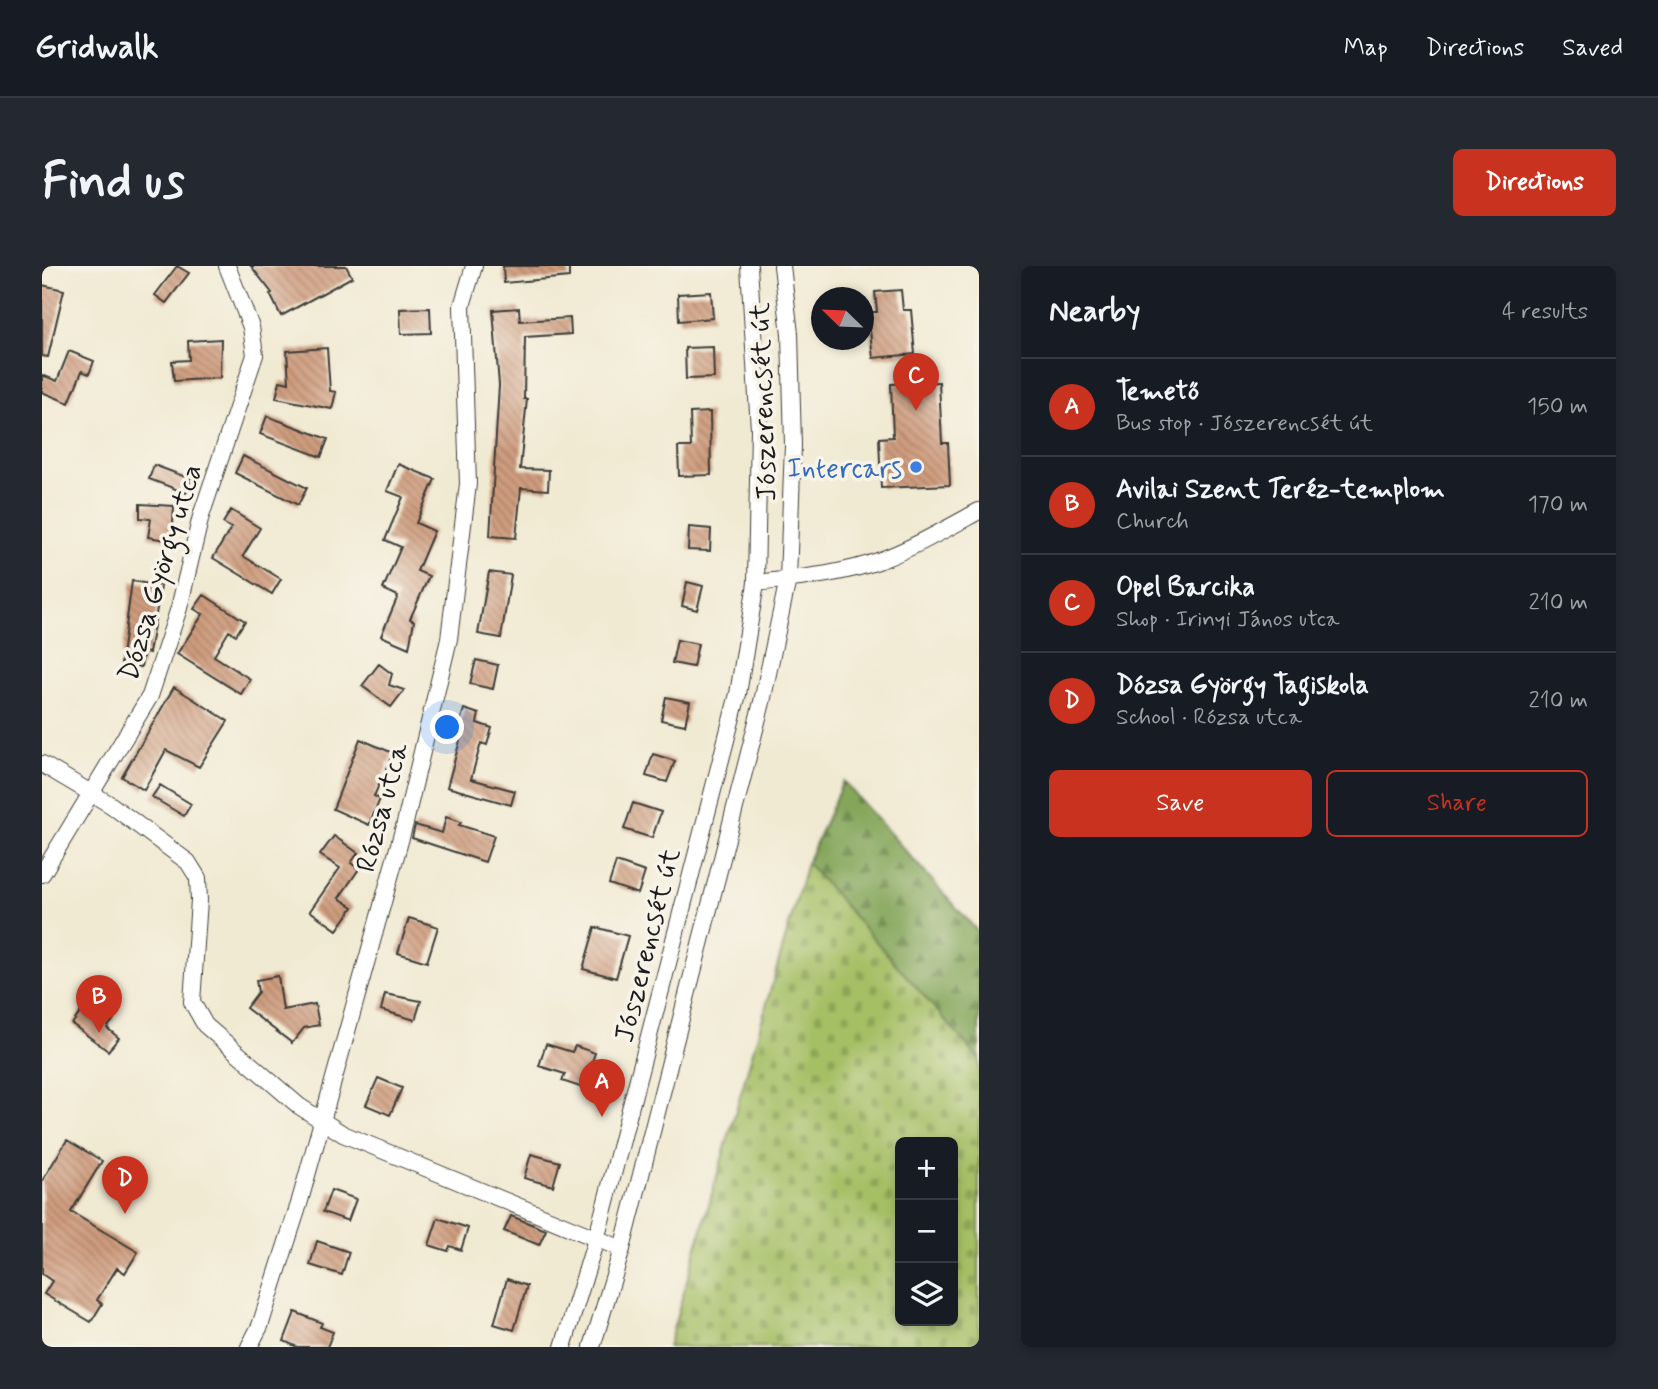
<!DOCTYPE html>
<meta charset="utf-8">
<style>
:root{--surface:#171b24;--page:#242831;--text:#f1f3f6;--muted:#9ea1a6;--line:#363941;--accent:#c8321e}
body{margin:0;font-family:Mynerve,sans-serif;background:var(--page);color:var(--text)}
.controls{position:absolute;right:21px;bottom:21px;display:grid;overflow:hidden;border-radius:10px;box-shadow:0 4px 10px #0003}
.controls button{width:63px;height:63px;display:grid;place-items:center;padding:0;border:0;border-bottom:2px solid var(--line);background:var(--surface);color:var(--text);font:35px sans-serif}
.compass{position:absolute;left:769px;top:21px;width:63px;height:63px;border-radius:50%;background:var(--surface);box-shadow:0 4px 10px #0003;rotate:293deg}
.you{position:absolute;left:406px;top:462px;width:24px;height:24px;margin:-18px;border:5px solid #fff;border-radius:50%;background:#1a73e8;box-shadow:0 0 0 10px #1a73e833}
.badge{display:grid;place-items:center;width:46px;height:46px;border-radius:50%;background:var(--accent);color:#fff;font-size:23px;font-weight:700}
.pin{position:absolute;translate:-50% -58px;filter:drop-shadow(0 2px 4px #0008)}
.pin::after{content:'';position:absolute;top:37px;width:24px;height:21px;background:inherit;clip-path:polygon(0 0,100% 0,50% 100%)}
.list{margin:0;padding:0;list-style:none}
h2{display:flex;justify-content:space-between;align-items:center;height:91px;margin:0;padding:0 28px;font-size:30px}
h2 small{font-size:23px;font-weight:400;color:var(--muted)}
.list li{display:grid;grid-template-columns:46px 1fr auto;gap:21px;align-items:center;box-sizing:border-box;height:98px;padding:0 28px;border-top:2px solid var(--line)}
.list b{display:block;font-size:26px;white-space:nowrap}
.list p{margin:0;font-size:23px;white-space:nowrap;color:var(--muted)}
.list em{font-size:23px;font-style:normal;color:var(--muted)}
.actions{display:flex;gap:14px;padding:21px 28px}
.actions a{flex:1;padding:16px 0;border:2px solid var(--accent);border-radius:10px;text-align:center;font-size:24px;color:var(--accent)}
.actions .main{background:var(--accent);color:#fff}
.icon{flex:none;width:38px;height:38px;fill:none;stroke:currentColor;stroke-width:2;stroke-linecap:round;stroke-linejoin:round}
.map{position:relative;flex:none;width:937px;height:1081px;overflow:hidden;border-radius:10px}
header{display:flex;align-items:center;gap:42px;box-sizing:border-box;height:98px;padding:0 35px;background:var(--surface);border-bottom:2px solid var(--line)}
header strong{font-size:33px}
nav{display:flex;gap:38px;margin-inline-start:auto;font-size:24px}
.intro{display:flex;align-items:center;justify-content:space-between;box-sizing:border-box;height:168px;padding:0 42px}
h1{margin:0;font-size:49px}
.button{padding:18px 32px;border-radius:10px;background:var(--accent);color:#fff;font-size:24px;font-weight:700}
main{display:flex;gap:42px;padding:0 42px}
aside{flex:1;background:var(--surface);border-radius:10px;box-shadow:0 4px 10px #0003}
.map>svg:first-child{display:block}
.forest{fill:url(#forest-firs);stroke:#50613b;stroke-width:2}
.cemetery{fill:url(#cemetery-stones);stroke:#606e40;stroke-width:2;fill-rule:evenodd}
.building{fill:url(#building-back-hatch)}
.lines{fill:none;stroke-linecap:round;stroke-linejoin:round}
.minor-casing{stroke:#3c3b37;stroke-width:18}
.minor{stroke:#fff;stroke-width:16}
.shop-dot{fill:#3f7fe0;stroke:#f7f3e8;stroke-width:2.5}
.labels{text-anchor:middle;stroke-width:7;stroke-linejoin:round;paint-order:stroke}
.street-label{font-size:28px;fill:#1c1c1c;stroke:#f7f3e8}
.shop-label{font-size:28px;fill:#366cbe;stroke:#f7f3e8;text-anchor:end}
</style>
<header>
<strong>Gridwalk</strong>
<nav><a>Map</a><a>Directions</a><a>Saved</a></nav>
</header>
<div class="intro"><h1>Find us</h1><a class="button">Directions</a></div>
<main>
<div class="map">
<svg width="937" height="1081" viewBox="0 0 937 1081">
<defs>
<pattern id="forest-firs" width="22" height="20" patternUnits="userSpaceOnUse" patternTransform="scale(1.75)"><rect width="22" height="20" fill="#84a65a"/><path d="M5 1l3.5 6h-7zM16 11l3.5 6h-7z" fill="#6b864a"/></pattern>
<pattern id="cemetery-stones" width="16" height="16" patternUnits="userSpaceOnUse" patternTransform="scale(1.75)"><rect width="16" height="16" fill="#a5bf65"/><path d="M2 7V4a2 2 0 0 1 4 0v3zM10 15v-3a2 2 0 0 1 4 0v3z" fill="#8da457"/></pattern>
<pattern id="building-back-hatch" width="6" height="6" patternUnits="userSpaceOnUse" patternTransform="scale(1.75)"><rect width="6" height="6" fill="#cf9c7e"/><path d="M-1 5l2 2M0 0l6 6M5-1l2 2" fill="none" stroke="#a77e66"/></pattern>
</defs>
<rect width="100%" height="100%" fill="#f7f3e8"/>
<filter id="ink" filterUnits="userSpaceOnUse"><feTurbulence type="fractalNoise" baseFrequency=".0143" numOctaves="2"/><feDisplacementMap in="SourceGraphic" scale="14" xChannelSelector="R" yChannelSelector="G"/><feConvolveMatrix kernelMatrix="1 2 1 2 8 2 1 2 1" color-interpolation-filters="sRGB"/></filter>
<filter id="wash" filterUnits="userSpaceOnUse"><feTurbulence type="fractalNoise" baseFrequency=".00686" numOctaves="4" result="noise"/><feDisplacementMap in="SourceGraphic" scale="28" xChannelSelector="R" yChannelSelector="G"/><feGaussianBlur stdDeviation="1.57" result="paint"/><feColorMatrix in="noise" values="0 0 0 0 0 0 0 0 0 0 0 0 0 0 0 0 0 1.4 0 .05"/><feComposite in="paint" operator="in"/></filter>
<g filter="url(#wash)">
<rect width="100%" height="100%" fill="#f1ead3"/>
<!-- forest -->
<path class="forest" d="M801,515L937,667V793L765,597Z"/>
<!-- cemetery -->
<path class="cemetery" d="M765,597L937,793V1081H626ZM858,876H911V1055H858Z"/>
<g id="blocks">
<!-- building -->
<path class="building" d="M135,0L147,7L124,37L113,29Z
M209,0H304L310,11L239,50L228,28L230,27Z
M461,0H527V11L462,17Z
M0,19L22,24L6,91L0,90Z
M859,24L861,44H869L873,88L831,92L826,46H835L833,26Z
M669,26L671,52L637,55L636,28Z
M388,42L389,67L359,68L358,43Z
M477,42L478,55L528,52L529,68L483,71L482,133H485L478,203L507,204L506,224L479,222L474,272L448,270L457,119L451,44Z
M179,73L178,112L132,115L130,95L147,94L146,75Z
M671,81L672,112L644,113L643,82Z
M285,82L288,125L294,126L290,143L234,132L238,115L247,117L245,85Z
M27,85L52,95L47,108L40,105L27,137L0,126V109L15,115Z
M897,116L900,177H906L908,219L839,222L837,172L851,171L849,118Z
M668,146L669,209L637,210L636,181H649L648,147Z
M225,150L286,173L279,191L218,168Z
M201,190L265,222L256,239L193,207Z
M356,198L393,213L374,257L392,265L375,305L387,310L368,353L372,355L367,382L339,370L356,330L341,323L359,281L343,274L361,231L345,225Z
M112,199L149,213L144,227L107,213Z
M98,238L132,240L130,275L106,271L109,253L98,252Z
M189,244L218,262L201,290L239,313L230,328L171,292L189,262L181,257Z
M647,261L669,263L668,285L646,284Z
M447,306L469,309L459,372L436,368Z
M90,315L119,320L107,387L102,386L99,401L79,398Z
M645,316L661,320L655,344L640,340Z
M162,329L203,355L194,369L187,365L172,390L208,413L199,428L135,388L161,348L152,343Z
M635,374L656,378L651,401L630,397Z
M434,394L456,399L451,423L428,418Z
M337,398L350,408L347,419L362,424L349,441L320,420Z
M132,421L186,455L157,501L124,484L102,524L80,511Z
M624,431L648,436L643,459L619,454Z
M422,443L437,448L435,457L450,462L445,479L439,477L429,513L473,525L469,539L405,521L419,471L414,470Z
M318,473L351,487L332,530L338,533L327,559L291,543Z
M611,488L633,495L625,516L604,510Z
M118,519L149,538L142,550L110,531Z
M591,537L619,546L610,572L582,563Z
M404,551L419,556L417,559L452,570L443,596L370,572L373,559L400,567Z
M292,570L316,587L309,597L317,603L297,632L311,641L295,664L268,645L298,602L278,589Z
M574,596L603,606L596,628L567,618Z
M367,652L396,661L385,696L356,687Z
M553,661L586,670L574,712L541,703Z
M236,710L241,744L273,738L277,759L262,762L250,777L204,742L216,726L214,714Z
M343,728L379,735L373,754L339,744Z
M40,744L53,753L60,744L72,753L65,762L77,772L66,785L30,758Z
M504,778L530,786L533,780L553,787L541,822L520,815L523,808L497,800Z
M336,812L360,822L348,849L324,839Z
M25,874L60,895L29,946L96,986L83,1007L75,1002L55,1034L60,1038L49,1056L2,1028L10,1015L0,1008V915Z
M489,888L518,896L511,920L482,912Z
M289,924L314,933L306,955L281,946Z
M469,950L504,964L497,979L462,965Z
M396,952L426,962L419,984L408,980L406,985L387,979Z
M275,975L307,986L300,1009L268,999Z
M465,1013L485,1020L472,1064L452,1058Z
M253,1046L280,1057L278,1061L291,1066L285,1081H255L242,1075Z"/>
</g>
</g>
<g filter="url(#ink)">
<use href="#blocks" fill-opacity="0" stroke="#3c3b37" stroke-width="2"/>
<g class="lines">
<defs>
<path id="minor" d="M714,317C755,312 798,309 836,295C871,282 904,263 937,245
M0,498L69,539L146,596L156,612L157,634L150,736L163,759L257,840L301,868L580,983
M0,608L108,430L137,342L159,250L213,89L209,61L185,0
M207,1081L218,1060L257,938L363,557L407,373L426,218L420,40L432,0
M521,1081L555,970L696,428L714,317L717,163L707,0
M550,1081L580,983L720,436L746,313L751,179L748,68L740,0"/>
</defs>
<!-- minor casing -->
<use href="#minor" class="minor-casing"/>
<!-- minor -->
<use href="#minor" class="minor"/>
</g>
</g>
<!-- markers -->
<circle class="shop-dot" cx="874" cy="201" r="7"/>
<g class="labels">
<!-- street labels -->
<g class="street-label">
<text transform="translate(720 136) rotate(-92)" y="10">Jószerencsét út</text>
<text transform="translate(117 306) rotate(-73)" y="10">Dózsa György utca</text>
<text transform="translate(339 541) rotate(-75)" y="10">Rózsa utca</text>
<text transform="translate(604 679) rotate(-76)" y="10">Jószerencsét út</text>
</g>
<!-- shop labels -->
<g class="shop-label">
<text x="860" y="211">Intercars</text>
</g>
</g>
</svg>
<div class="controls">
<button>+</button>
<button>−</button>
<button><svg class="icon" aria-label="layers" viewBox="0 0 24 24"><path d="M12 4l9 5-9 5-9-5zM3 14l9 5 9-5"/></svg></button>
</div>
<svg class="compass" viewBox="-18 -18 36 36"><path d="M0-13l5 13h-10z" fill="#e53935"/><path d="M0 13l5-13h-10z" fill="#9ea1a6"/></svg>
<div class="you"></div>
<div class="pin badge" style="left:560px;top:851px">A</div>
<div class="pin badge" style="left:57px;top:767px">B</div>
<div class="pin badge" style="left:874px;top:145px">C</div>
<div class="pin badge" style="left:83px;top:948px">D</div>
</div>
<aside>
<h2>Nearby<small>4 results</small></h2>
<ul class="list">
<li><span class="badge">A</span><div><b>Temető</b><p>Bus stop · Jószerencsét út</p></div><em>150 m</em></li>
<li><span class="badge">B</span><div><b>Avilai Szent Teréz-templom</b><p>Church</p></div><em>170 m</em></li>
<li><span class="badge">C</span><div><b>Opel Barcika</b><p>Shop · Irinyi János utca</p></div><em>210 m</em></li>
<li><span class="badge">D</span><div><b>Dózsa György Tagiskola</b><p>School · Rózsa utca</p></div><em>210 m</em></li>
</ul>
<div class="actions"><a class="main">Save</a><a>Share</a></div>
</aside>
</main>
